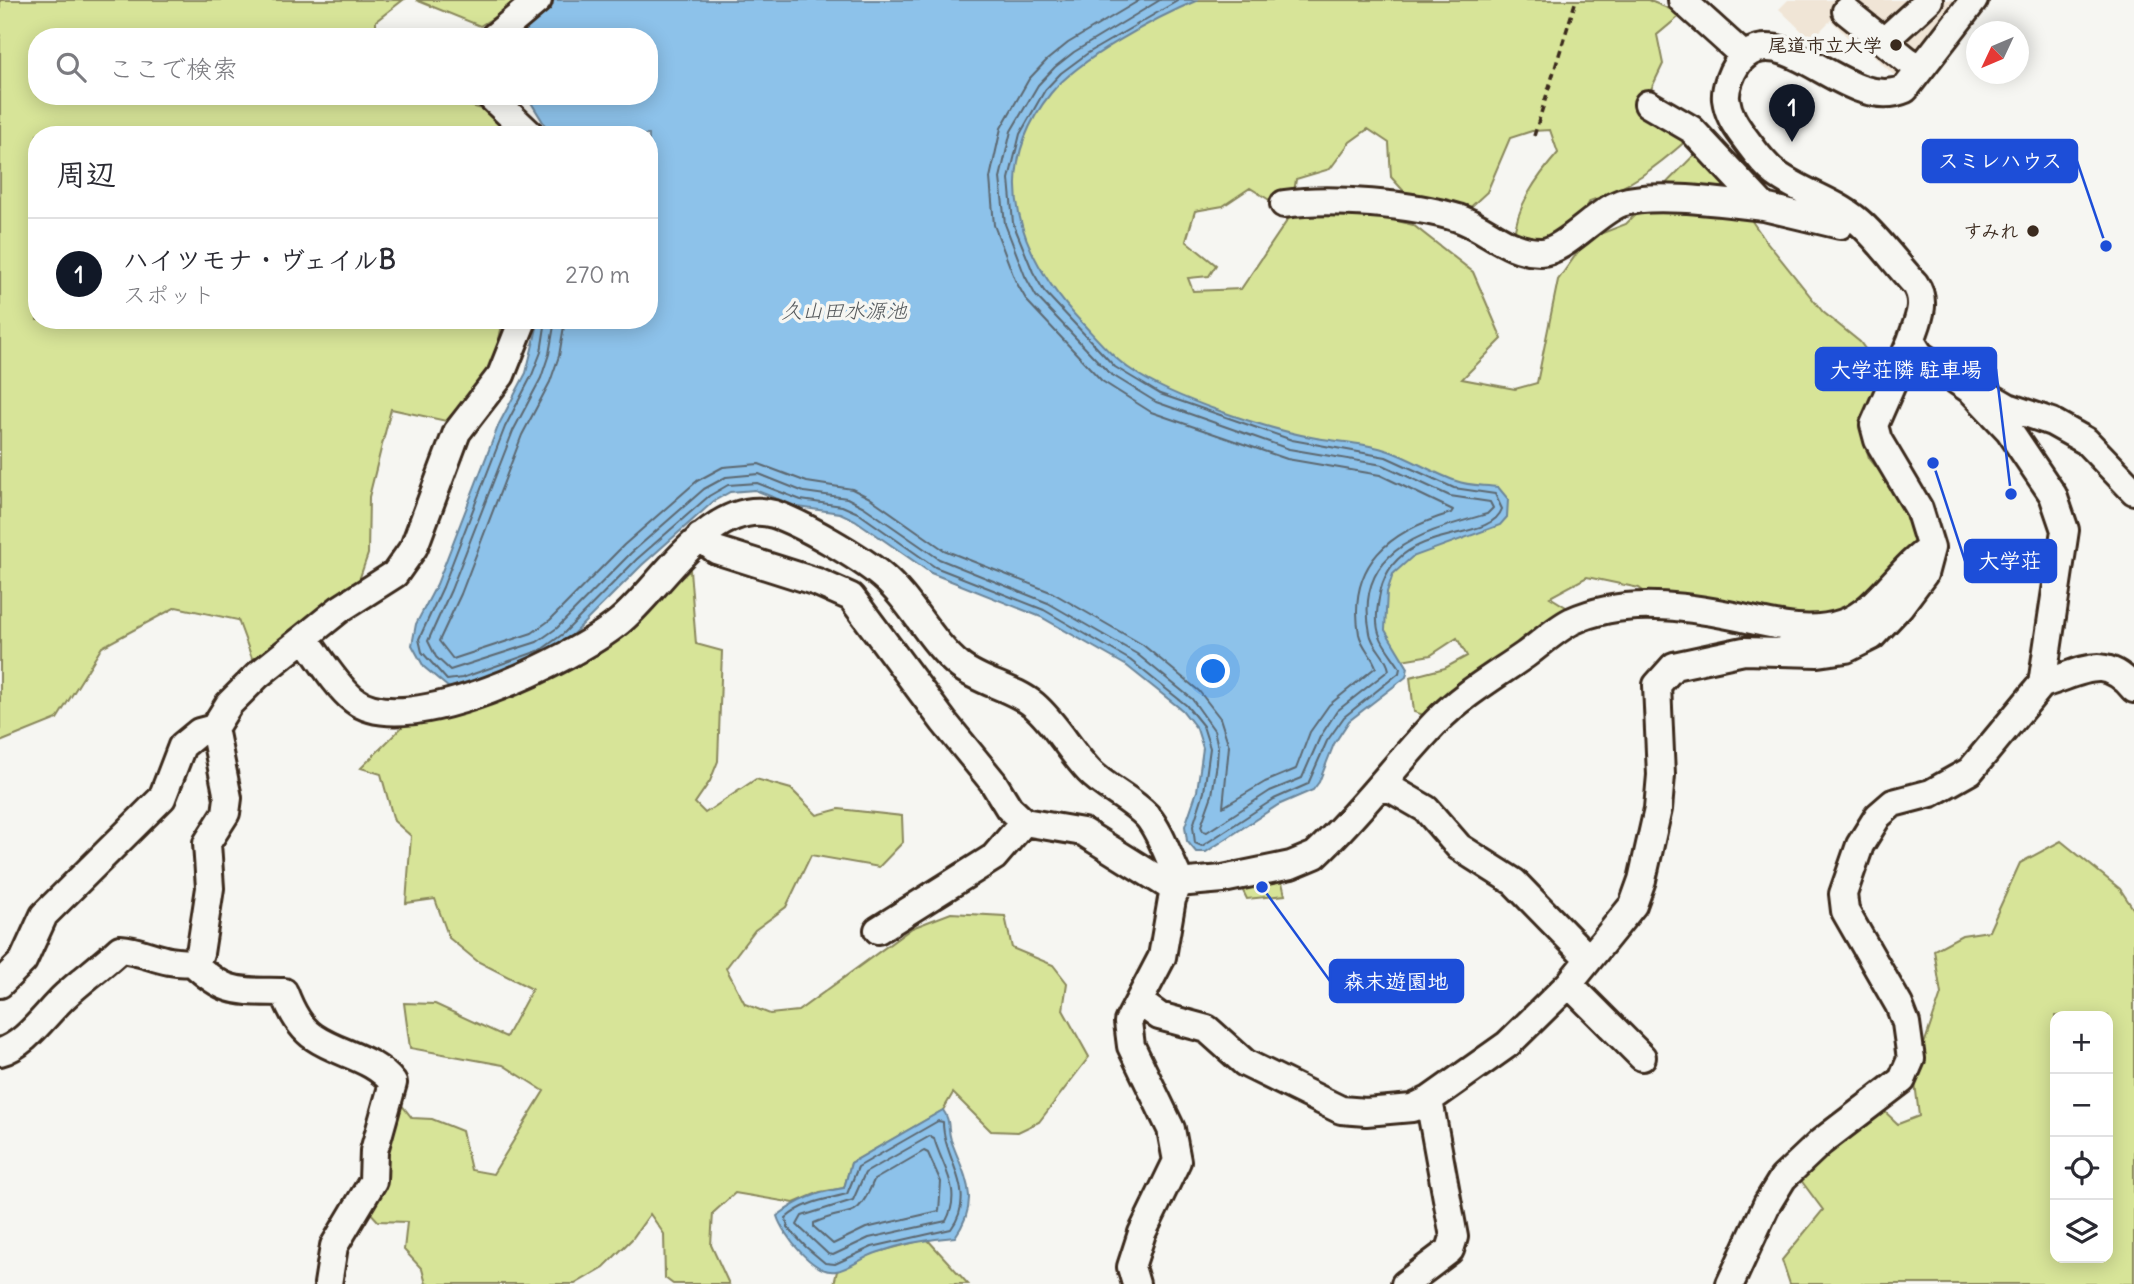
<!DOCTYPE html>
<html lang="ja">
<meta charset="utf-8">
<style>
:root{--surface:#fff;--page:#f7f7f7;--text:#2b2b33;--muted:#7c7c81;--line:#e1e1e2;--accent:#111827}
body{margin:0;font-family:Delius,"Klee One",sans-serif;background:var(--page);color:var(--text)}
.controls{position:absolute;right:21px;bottom:21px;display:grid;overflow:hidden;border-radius:14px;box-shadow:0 4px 18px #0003}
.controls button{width:63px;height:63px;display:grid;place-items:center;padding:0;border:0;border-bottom:2px solid var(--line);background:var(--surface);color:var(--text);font:35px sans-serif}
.compass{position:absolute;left:1966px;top:21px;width:63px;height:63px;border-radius:50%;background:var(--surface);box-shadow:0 4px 18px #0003;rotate:226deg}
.you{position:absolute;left:1214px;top:672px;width:24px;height:24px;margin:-18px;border:5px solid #fff;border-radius:50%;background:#1a73e8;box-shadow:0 0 0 10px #1a73e833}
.badge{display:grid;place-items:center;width:46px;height:46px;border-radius:50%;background:var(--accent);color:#fff;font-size:23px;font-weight:700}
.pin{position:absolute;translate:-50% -58px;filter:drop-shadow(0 2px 4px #0008)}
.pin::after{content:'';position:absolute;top:37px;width:24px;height:21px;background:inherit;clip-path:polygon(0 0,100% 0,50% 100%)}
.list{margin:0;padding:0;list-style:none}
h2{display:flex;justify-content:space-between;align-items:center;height:91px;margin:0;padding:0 28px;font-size:30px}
h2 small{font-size:23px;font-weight:400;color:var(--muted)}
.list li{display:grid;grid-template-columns:46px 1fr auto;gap:21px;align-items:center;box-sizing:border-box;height:112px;padding:0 28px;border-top:2px solid var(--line)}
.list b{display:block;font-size:26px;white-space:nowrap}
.list p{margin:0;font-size:23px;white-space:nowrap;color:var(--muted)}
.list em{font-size:23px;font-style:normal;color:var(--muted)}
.icon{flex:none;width:38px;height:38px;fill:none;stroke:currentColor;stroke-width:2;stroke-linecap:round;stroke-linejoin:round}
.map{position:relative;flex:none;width:2134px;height:1284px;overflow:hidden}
.search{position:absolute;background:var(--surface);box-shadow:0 4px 18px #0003;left:28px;top:28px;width:630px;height:77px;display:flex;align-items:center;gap:18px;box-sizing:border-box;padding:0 24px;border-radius:28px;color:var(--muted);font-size:26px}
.panel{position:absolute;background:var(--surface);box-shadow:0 4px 18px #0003;left:28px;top:126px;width:630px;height:203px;border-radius:28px}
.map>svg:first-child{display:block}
.built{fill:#f0e5d6}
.green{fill:#d7e498;stroke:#89875b;stroke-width:2;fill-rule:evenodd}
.water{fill:#8dc2ea;stroke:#6c8598;stroke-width:2}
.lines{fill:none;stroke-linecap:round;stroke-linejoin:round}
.shore{stroke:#5c6770;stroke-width:2}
.minor-casing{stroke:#3b2a1e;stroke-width:32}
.path{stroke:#3b2a1e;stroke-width:3.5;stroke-dasharray:7 5;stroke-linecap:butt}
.minor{stroke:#f6f6f2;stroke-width:26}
.poi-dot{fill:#3b2a1e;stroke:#f6f6f2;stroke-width:2.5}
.labels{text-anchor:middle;stroke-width:7;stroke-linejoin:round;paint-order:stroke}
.poi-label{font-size:19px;font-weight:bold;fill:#3b2a1e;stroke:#f6f6f2;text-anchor:end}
.water-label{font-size:21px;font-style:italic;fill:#54585b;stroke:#f6f6f2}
.leader{fill:none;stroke:#1d4ed8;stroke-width:2.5}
.callout-dot{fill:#1d4ed8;stroke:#f6f6f2;stroke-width:2.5}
.callout{fill:#1d4ed8;stroke:#1d4ed8;stroke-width:2.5}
.callout-label{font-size:21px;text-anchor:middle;font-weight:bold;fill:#fff}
</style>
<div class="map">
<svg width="2134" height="1284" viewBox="0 0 2134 1284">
<rect width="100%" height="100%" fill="#f6f6f2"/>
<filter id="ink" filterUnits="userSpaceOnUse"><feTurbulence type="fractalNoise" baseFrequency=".0143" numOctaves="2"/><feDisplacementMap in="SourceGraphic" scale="14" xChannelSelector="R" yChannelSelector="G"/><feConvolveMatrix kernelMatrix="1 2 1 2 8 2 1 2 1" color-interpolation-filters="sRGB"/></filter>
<g filter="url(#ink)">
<!-- built -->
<path class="built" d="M1788,0H1960L1901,82L1877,59L1857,32L1849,39L1831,20L1811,40L1779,9Z"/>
<!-- green -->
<path class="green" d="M0,0H403L376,21V37H37V96H436L489,111L525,135H37V320H503L493,368L446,421L391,409L369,497L368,554L358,583L256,669L238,620L176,607L102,647L57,719L0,742Z
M416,0H522L480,26Z
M1172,0H1648L1682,14L1657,35L1663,64L1643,106L1687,140C1656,167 1629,188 1590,201L1567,243L1514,239C1516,206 1537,177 1558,153L1550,130L1532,131L1510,138L1487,192L1463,214L1408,196L1391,177L1389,143L1368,129L1350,142L1330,169L1296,179L1294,193L1271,201L1250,188L1223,206L1195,211L1186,241L1216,265L1209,276L1188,278L1193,291L1241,289L1295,209L1364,212L1413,225L1473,272L1502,339L1462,379L1515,389L1537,383L1558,280L1587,239L1626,224L1701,148L1763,237L1823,312L1860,342L1884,375L1862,432L1869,458L1907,505L1918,528L1910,553L1870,617L1797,621L1740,604L1654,599L1639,588L1587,577L1550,597L1574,612L1430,717L1414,712L1410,677L1445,668L1467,656L1457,638L1431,655L1401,660L1399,673L1328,466L1082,355L1026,259L1000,135L1018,104Z
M690,570L696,644L722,651L718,761L710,781L695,803L705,813L756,779L791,789L817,815L839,809L902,816L903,842L879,867L811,855L786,907L755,930L726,968L745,1004L770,1014L798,1011L912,928L951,913L1005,916L1012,948L1053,965L1067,983L1063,1010L1089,1057L1039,1122L1018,1132L991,1131L953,1093L943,1110L851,1163L844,1188L820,1192L794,1203L735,1193L713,1213L711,1245L729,1284H673L665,1278L664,1234L650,1214L632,1239L604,1267L575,1284H426L422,1269L404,1250L407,1222L378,1221L368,1210L397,1099L412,1118L432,1119L462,1131L471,1170L493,1174L544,1091L503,1065L410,1048L404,1003L435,1004L506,1037L532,989L477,961L449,938L435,899L406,903L411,836L394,821L381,774L361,768L409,720L630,624Z
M2061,841L2120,889L2134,910V1284H1790L1782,1260L1823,1210L1800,1179L1879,1106L1898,1124L1919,1116L1914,1074L1941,994L1934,950L1962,935L1989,931L2020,863ZM2055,1016H2108V1258H2055Z
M1280,874L1285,895L1247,899L1237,879Z
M927,1239L968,1284H834L837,1271L874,1253Z"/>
<!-- water -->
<path class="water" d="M549,0H1198C1157,17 1079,59 1051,93C986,174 1020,257 1083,324C1099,341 1114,359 1133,371C1172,398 1264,428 1311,437C1336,442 1364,442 1389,451C1412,459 1433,473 1456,481C1469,486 1484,485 1498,487L1508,499L1507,517L1500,525L1412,557L1393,574L1387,592L1385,630L1408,668L1406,677L1349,721L1334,744L1319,782L1313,790L1278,805L1206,852H1196L1187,841L1185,826L1197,791L1203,748L1197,729L1182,710L1127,666L1041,617L931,573L855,520L840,513L798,507L755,490L730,492L714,501L642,565L567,640L527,664L449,688L424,667L412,645L416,624L437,584L499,424L526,373L539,320H649V135H551L527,96H649V37H520Z
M943,1110C951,1121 947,1128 951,1140C964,1176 982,1199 955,1237C928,1239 901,1244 876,1253C863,1257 850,1269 836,1271C814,1275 783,1235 777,1216C798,1200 817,1192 844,1188L851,1163Z"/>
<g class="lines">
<!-- shore -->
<path class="shore" d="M546,320L541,352L532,375L505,427L443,587L419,639L422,652L447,680L462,678L541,650L563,634L637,559L709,496L728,485L757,483L801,500L842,506L858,513L935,567L1044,610L1130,660L1186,705L1203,726L1210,748L1204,792L1193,826L1195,843L1202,846L1274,799L1308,784L1327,741L1344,717L1399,673L1400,668C1394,658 1384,647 1380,636C1375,624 1377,610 1379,598C1391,519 1489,546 1502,509L1495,494L1454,488L1386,457L1292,440L1160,394L1115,367L1044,291L1033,272L1013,223L1009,179L1020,134L1045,90L1061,73L1088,53L1179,0
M555,320L549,354L541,378L513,431L451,590L428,641L436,657L450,670L537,642L557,628L631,553L704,489L726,477L759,474L804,492L847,498L864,507L939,559L1048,603L1137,654L1192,699L1214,730L1218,747L1217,763L1212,795L1201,826L1203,831L1207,832L1270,791L1302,778L1320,737L1337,711L1389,670C1387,656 1372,647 1370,633C1353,548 1425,532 1487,514L1493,508L1490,502L1450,496L1383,465L1289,449L1156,402L1109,373L1036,296L1025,276L1005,224L1000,178L1011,131L1038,85L1055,67L1074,52L1160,0
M565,320L559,356L550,382L522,435L461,594L439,641L453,659L532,633L550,620L624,545L697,481L723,467L759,464L807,482L852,489L870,498L944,550L1053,593L1143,645L1199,691L1220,718L1229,746L1223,807L1265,782L1296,769L1310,732L1329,705L1376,667C1372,655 1362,647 1359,634C1347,563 1390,531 1451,513L1453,510L1380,475L1287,459L1151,412L1102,381L1027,301L1015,280L994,225L990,178L1001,128L1029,79L1047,60L1068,43L1140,0
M938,1121L943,1122C943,1160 979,1191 951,1229L872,1247L835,1264L825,1263L806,1247L788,1228L786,1218C804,1202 824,1200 847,1194L858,1167Z
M930,1136L934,1138C942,1167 963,1190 946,1221L869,1238L833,1255L828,1254L797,1225L802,1216L853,1200L865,1173Z
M924,1151L928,1153L941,1182L939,1211L866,1228L833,1244L814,1227V1223C851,1206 856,1224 874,1180Z"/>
<defs>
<path id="minor" d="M1682,0L1744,56
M1846,11L1907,60L1921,68
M494,37L538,0
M1884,41L1929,0
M490,96L531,135
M1648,104L1691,129L1764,207L1840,225L1845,212
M1284,204C1331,197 1412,204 1458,218C1488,228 1507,252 1540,252C1563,253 1596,212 1621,203C1653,192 1728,203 1764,207
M1984,393L2008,407L2052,422L2086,441L2134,491
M700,537L716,550L817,582L851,597L944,722L993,782L1009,808L1024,822L1083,832L1166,884L1223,879L1291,865L1315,855C1359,814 1395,765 1436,722C1462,695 1495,676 1525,655C1540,644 1556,629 1572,621C1620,599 1674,605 1723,614C1763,621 1803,637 1843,623C1878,611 1899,568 1931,548
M305,638C318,656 337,687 354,700C406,741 574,659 619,622C661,588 711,496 774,514C801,523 860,557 882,576C912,601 929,641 960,666C982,683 1014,688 1034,705C1056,724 1069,750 1089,771C1105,788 1130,798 1147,816C1161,832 1170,862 1180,881L1172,899L1162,957L1128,1022L1131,1046L1171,1129L1177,1161L1142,1233L1131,1267L1136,1284
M2042,684C2081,673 2104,652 2134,689
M1375,791L1388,787L1426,809L1459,847L1514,882L1589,959
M878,930L994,857L1024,822
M192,962C226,995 239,991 284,992C290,1008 299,1027 314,1037C340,1055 373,1057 393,1083L374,1151L373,1181L334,1246L328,1284
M0,984L23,961L44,915L162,798L182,746L199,732L214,728
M1569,984L1642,1057
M1141,1003L1159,1016L1207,1029L1245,1063L1341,1110L1366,1112L1412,1108L1429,1100L1508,1044L1569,984L1633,905L1642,880L1658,809L1661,775L1657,685L1674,666L1744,651L1818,653L1846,649L1872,636L1900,606L1924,574L1931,548L1919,509L1878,440L1874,425L1911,341
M0,1052C26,1045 46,1013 66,995C83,979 102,966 120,949C147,951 163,965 192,962L200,953L210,888L207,843L226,813L228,798L214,728L229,704L258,675L340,609L395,574L414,547L457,432L501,375L523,320
M1405,1284L1450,1250L1454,1237L1429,1100
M1730,1284L1767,1204L1783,1178L1821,1142L1902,1080L1911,1059L1906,1023L1899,1005L1845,911L1843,894L1860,845L1878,816L1893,803L1931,793L1970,771L2042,684L2065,530L2053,495L2009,430L1972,391L1920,355L1911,341C1917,322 1928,303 1915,284C1896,264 1879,239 1858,221C1833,200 1800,192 1775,173C1762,163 1753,149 1744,137C1735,125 1728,114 1726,99C1725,88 1731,73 1737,64C1780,9 1846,115 1905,89L1974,0"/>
</defs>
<!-- minor casing -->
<use href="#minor" class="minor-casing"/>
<!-- path -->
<path class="path" d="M1534,136L1576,0"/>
<!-- minor -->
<use href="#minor" class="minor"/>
</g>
</g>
<!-- markers -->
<g class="poi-dot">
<circle cx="1896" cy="45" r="7"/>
<circle cx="2033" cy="231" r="7"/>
</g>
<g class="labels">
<!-- poi labels -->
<g class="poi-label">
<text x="1882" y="52">尾道市立大学</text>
<text x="2019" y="238">すみれ</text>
</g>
<!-- water labels -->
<g class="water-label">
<text x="844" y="318">久山田水源池</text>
</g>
</g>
<!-- callouts -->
<path class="leader" d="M2106 246L2077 161M2011 494L1996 369M1933 463L1965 561M1262 887L1330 981"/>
<g class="callout-dot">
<circle cx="2106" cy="246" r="7"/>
<circle cx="2011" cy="494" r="7"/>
<circle cx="1933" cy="463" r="7"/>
<circle cx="1262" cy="887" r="7"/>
</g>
<g class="callout">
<rect x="1923" y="140" width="154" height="42" rx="7"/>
<rect x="1816" y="348" width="180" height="42" rx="7"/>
<rect x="1965" y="540" width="91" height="42" rx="7"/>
<rect x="1330" y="960" width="133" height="42" rx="7"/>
</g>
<g class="callout-label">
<text x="2000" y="168">スミレハウス</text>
<text x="1906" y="377">大学荘隣 駐車場</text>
<text x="2010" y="568">大学荘</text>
<text x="1396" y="989">森末遊園地</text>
</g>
</svg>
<div class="controls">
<button>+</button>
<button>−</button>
<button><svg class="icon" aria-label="locate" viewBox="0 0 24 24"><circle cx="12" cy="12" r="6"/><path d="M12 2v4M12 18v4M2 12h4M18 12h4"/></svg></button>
<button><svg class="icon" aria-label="layers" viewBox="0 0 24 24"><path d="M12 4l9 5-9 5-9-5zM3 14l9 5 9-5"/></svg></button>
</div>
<svg class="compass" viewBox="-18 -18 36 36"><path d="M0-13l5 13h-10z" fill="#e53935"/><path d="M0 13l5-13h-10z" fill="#7c7c81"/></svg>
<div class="you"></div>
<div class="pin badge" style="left:1792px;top:142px">1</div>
<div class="search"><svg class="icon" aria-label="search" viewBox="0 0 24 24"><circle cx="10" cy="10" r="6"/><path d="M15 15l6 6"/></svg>ここで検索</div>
<section class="panel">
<h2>周辺<small></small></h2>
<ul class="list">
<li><span class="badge">1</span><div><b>ハイツモナ・ヴェイルB</b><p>スポット</p></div><em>270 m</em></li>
</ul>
</section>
</div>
